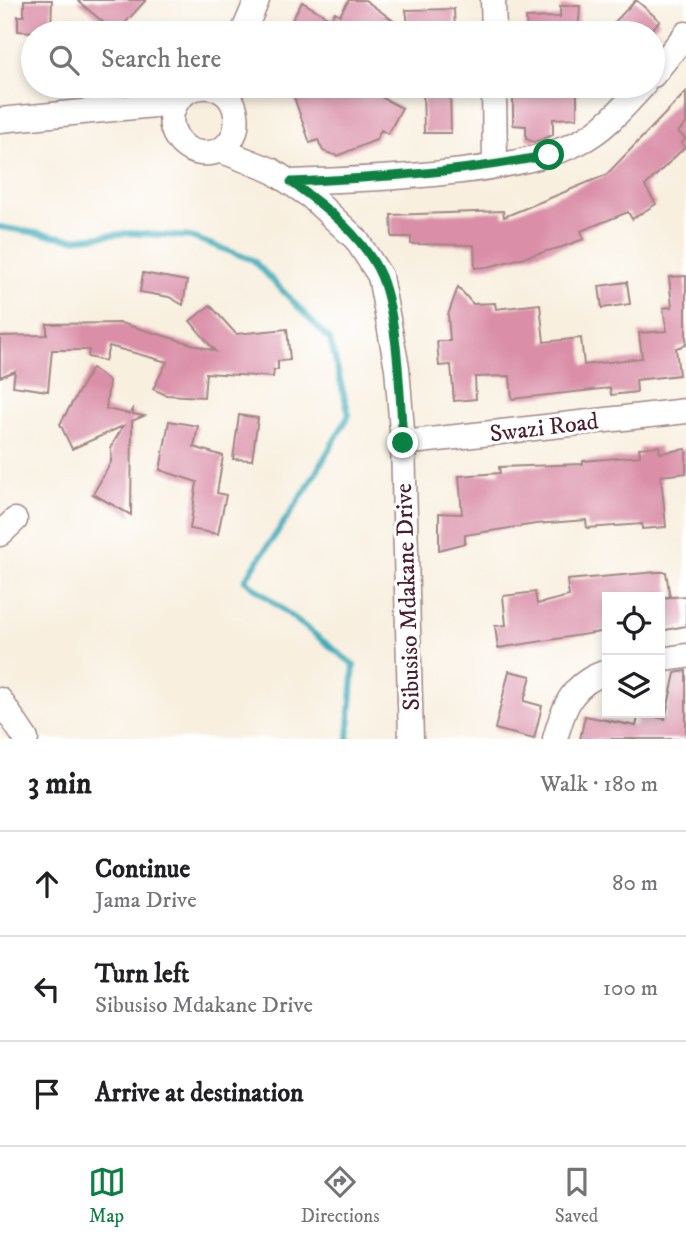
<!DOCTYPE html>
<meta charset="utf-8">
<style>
:root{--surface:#fff;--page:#f2f2f2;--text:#202124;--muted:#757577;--line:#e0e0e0;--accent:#0b8043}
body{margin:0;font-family:"IM FELL DW Pica",serif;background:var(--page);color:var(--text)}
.controls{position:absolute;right:21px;bottom:21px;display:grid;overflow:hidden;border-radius:0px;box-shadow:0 4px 10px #0003}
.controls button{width:63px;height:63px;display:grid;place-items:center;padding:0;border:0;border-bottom:2px solid var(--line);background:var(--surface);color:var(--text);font:35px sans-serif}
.stop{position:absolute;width:21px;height:21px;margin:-16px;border:5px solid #0b8043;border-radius:50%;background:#fff}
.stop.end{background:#0b8043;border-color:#fff;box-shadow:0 2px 7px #0008}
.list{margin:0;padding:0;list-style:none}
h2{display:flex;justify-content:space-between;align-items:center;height:91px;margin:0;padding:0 28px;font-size:30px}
h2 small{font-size:23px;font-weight:400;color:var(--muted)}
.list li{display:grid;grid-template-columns:46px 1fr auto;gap:21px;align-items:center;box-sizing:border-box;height:105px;padding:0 28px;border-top:2px solid var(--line)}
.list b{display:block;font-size:26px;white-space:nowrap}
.list p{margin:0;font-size:23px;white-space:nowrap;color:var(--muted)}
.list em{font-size:23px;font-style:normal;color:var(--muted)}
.icon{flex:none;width:38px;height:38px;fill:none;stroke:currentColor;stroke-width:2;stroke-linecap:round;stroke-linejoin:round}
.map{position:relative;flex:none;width:686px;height:739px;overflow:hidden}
.search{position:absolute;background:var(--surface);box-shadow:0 4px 10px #0003;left:21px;right:21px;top:21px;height:77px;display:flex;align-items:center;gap:18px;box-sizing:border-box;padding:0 24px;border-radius:38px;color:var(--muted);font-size:26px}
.sheet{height:406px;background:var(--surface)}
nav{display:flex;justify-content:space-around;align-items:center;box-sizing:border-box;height:98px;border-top:2px solid var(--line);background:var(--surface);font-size:19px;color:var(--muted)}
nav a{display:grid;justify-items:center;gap:4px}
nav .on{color:var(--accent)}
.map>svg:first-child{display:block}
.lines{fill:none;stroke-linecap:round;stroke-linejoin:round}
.stream{stroke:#3aaab7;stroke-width:6}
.building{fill:#da8ea7}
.minor-casing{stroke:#a18785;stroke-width:27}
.minor{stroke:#fff;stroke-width:24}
.route{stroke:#0b8043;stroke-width:9}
.labels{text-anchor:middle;stroke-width:6;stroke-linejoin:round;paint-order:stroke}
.street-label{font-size:24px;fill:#4a1f2b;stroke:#fff}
</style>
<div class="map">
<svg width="686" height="739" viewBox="0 0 686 739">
<rect width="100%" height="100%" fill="#fff"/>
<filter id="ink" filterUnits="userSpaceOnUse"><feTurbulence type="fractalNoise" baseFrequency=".0143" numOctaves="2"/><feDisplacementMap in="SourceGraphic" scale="14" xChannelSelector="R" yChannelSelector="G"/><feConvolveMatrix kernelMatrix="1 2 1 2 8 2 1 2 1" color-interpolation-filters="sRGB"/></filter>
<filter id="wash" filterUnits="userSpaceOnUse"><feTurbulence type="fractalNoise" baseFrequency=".00686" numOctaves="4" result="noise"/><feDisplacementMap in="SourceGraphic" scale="28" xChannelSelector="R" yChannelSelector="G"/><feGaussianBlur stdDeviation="1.57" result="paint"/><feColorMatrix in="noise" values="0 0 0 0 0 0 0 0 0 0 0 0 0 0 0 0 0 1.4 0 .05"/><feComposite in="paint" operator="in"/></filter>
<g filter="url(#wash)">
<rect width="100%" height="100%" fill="#f8efdf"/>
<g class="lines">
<!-- stream -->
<path class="stream" d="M0,227L73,239L130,233L191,237L253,260L330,340L349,415L307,488L245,580L354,665L348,739"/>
</g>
<g id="blocks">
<!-- building -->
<path class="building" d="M24,0H52L51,33L18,31V16H24Z
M77,0H146L116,33Z
M349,0H365L409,32L406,10L454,9L455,31L410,33H311L291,22L302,2L331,19L335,12L340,15Z
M636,0L660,21L648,33H604Z
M560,6H580L578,33H527L526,18L560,17Z
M290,86H360L402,108L388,134L381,130L376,140L337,156L323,151L318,140L310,143Z
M423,86H450L451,133H424Z
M513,91H533V94L577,92V118L553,119V135L534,142L526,139V126L513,125Z
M686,92V124L678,132L686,139L681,143L685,147L645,186L656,204L632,219L628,212L581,231L584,239L562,247L488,267L475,268L474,245L411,244V237H392L391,215L503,211L504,217L606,175Z
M143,273L187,281L183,305L169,297L140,292Z
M686,276V345L676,348L679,375L636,380L637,392L611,395L610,388L512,399L510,376L475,377L476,399L454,401L451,365L439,366L437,341H450L448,315L458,287L473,304L495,303L496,309L540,304L544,342L581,338L584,365L642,358L639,333L667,331L663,308L672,307L669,277Z
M627,282L630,304L602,308L599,286Z
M210,305L236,334L287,329L290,360L278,361V370H274L273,377L206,373L204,397L166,395L153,389L167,362L109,346L105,361L88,357L89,350H52L48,391L13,386L15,371L0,377V336L47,335V324L121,323L215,351L190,321Z
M92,368L109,381L106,409L130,414L133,409V414L144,416L132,421L131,515L93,494L111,462V447L123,426L72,449L60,424Z
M239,415L258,418L252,460L233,459Z
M169,421L198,426L194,447L223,456L217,493L226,495L218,534L190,529L197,482L160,470Z
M659,446L660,453L686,449V473L661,476L666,527L642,529V524L587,528L586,520L536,524L465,535V543L439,550V513L462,514L459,476L500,473L499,467L583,464V461L640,456L639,448Z
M657,572H666L670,597H607V631L498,648L495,626L506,625L503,596L535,592L537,604L569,596L567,580Z
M686,596V626L660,631V598Z
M509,671L531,676L524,701L542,706L534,739L495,729Z
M686,671V739H580L585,716L636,726L639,713L665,719L675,673Z"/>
</g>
</g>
<g filter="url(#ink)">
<use href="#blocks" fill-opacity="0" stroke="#a18785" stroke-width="2"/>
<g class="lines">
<defs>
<path id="minor" d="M493,0L494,33
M243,33L257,0
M653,75L686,34
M494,86L495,166
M189,90C247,69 253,158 201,153C179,151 164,125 175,105C179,96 187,93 193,86
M0,120L175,103
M220,150L271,170L310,196L356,239L380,276L397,368L403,443L411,739
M291,182C366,179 534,176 593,134C612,121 627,103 643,86
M403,443L686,411
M0,534L15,520
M660,660L686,656
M0,700L26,739
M555,739C564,706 572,683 607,672"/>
</defs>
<!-- minor casing -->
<use href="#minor" class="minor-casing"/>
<!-- minor -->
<use href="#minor" class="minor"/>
</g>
</g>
<g class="lines" filter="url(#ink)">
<!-- route -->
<path class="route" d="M403,443C400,397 398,318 381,276C364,237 325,206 291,182C378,178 464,172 549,155"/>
</g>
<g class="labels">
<!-- street labels -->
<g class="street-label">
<text transform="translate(544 427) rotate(-7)" y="8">Swazi Road</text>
<text transform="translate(407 597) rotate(-92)" y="8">Sibusiso Mdakane Drive</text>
</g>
</g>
</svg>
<div class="controls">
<button><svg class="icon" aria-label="locate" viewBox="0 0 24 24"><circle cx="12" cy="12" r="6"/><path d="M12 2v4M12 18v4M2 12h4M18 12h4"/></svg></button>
<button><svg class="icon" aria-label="layers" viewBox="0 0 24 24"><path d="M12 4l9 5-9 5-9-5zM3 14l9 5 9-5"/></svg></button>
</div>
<div class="stop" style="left:549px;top:155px"></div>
<div class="stop end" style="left:403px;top:443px"></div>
<div class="search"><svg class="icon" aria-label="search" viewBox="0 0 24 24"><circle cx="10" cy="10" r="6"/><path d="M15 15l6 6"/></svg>Search here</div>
</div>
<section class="sheet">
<h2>3 min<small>Walk · 180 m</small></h2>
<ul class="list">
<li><svg class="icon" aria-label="ahead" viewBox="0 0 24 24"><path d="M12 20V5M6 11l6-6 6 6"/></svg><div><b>Continue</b><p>Jama Drive</p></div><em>80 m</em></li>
<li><svg class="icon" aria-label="left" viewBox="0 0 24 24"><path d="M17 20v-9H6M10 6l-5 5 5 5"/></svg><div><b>Turn left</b><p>Sibusiso Mdakane Drive</p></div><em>100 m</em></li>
<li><svg class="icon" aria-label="arrive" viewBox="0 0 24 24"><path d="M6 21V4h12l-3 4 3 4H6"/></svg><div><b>Arrive at destination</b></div></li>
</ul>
</section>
<nav>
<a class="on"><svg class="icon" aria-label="map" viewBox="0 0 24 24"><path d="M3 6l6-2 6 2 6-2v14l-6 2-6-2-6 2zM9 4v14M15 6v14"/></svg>Map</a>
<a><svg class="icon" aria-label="directions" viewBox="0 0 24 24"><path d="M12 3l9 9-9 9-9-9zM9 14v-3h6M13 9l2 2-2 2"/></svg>Directions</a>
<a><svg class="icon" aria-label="saved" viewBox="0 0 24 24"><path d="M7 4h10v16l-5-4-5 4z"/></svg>Saved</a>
</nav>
